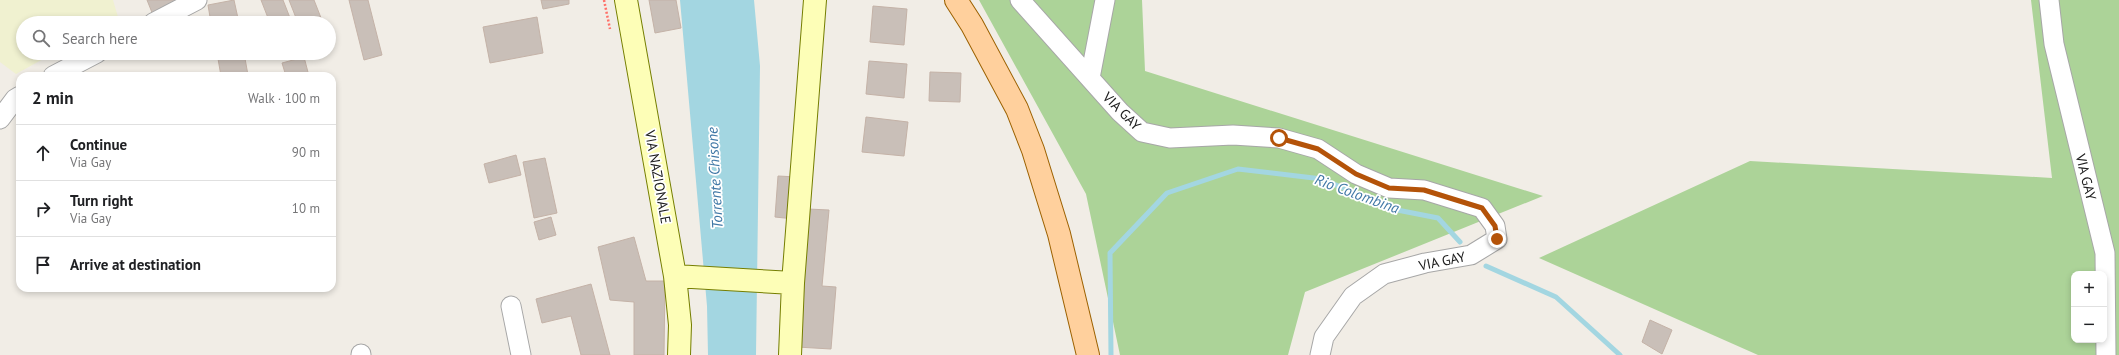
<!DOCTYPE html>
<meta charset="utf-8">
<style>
:root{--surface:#fff;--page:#f6f6f6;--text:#202124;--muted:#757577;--line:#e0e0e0}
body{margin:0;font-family:"PT Sans",sans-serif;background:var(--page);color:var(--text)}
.controls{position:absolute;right:12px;bottom:12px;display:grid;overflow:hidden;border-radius:8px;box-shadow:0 2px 6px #0003}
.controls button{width:36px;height:36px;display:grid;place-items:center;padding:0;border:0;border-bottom:1px solid var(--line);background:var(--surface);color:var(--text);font:20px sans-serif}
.stop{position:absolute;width:12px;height:12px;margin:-9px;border:3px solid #b45309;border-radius:50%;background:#fff}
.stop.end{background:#b45309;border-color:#fff;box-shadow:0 1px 4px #0008}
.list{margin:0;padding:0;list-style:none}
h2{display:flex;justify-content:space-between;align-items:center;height:52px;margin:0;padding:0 16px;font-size:17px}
h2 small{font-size:13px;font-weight:400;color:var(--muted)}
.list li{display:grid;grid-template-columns:26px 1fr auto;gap:12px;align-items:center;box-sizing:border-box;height:56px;padding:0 16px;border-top:1px solid var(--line)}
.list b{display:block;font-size:15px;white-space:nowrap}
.list p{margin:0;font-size:13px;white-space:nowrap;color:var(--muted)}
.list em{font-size:13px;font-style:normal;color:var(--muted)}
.icon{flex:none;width:22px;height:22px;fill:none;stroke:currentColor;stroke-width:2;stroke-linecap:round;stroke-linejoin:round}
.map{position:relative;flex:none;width:2119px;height:355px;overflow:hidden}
.search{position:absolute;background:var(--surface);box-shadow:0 2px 6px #0003;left:16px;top:16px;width:320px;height:44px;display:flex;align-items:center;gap:10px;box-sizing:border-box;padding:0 14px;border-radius:22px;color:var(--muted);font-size:15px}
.panel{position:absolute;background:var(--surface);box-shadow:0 2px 6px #0003;left:16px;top:72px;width:320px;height:220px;border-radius:12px}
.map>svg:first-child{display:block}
.farmland{fill:#f0f1d0}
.forest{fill:#acd398;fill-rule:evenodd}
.water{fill:#a3d6e1}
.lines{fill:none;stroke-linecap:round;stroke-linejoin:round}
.stream{stroke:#a3d6e1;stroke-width:5}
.building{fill:#c9bfb8;stroke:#c4b2a7}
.street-casing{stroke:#a7a7a7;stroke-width:21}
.secondary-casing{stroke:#757e00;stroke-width:24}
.primary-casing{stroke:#9c6100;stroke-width:24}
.path{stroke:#ff7169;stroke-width:2.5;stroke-dasharray:2 2;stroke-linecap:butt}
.street{stroke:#fff;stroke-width:19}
.secondary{stroke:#fdfeb7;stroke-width:22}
.primary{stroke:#ffd09d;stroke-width:22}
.route{stroke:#b45309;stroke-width:5}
.labels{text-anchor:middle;stroke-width:3.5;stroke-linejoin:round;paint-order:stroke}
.street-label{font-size:14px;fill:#202020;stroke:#fff}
.water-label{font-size:15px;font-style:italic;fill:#4078a6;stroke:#fff}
</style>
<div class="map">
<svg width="2119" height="355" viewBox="0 0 2119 355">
<rect width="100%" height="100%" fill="#f1ede6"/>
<!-- farmland -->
<path class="farmland" d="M0,0H113L118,17L108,23H23V53H54L16,74L0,62Z"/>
<!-- forest -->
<path class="forest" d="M979,0H1142L1145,71L1543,196L1305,292L1288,355H1120L1086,194Z
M2031,0H2119V355H1758L1539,258L1750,161L2052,178ZM2074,274H2104V340H2074Z"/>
<!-- water -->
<path class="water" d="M680,0H754L760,66L756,355H708L707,306Z"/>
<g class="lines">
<!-- stream -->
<path class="stream" d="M1486,266L1556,297L1620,355
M1111,355L1110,253L1167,193L1238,169L1322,179L1392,209L1438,218L1460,242"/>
</g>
<!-- building -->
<path class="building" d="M147,0H186L153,15Z
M234,0L239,23H211L208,5Z
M261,0H283L292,23H270Z
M289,0H314L323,23H298Z
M349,0H368L382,55L364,60Z
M541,0H569V4L543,9Z
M649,0H676L681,28L655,33Z
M873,6L907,9L904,45L870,42Z
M537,17L543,53L490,63L483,27Z
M217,53H244L248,75L221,76Z
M304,57L309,76H286L282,63Z
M869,61L907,64L904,98L866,94Z
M930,72L961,73L960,102L929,101Z
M866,117L908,122L904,156L862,152Z
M516,155L521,175L489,183L484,164Z
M545,158L557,213L534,218L523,162Z
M778,176L797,177L794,219L775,217Z
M808,209L829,210L822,286L836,287L831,349L797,347Z
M551,217L556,235L539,240L534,222Z
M634,237L646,281H665L664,355H634V302L610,300L598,247Z
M591,284L610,355H581L571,316L542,323L536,299Z
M1650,320L1672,330L1662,354L1642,342Z"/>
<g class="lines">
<defs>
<path id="street" d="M1020,0L1120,112L1142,132L1170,138L1233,135L1279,138L1318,149L1356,174L1389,188L1424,190L1482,208L1495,226L1497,239L1471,255L1425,263L1384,274L1353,296L1324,337L1320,355
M2049,0L2054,44L2105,253L2106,355
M153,23L197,0
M53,76L97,53
M1090,78L1105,0
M0,119L15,99L20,96
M511,306L521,355
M361,354V355"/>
<path id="secondary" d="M626,0L675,276L680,325L679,355
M675,276L793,283
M790,355L793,283L815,0"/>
<path id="primary" d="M956,0L972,25L1017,109L1033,150L1059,234L1088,355"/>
</defs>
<!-- street casing -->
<use href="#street" class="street-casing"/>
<!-- secondary casing -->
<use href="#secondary" class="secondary-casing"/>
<!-- primary casing -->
<use href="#primary" class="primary-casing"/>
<!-- path -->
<path class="path" d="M604,0L610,29"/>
<!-- street -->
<use href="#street" class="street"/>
<!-- secondary -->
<use href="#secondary" class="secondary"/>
<!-- primary -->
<use href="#primary" class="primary"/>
</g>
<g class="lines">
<!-- route -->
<path class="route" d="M1279,138L1318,149L1356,174L1389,188L1424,190L1482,208L1495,226L1497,239"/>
</g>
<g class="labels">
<!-- street labels -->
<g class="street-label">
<text transform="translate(1122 111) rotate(45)" y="5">VIA GAY</text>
<text transform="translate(658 177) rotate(80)" y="5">VIA NAZIONALE</text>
<text transform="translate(2086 177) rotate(76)" y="5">VIA GAY</text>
<text transform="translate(1442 261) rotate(-12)" y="5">VIA GAY</text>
</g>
<!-- water labels -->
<g class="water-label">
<text transform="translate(715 178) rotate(-93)" y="5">Torrente Chisone</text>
<text transform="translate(1357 194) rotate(20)" y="5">Rio Colombina</text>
</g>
</g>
</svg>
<div class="controls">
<button>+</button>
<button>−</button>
</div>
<div class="stop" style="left:1279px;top:138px"></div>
<div class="stop end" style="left:1497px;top:239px"></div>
<div class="search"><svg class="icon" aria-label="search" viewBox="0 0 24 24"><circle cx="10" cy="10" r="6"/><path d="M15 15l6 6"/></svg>Search here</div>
<section class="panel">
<h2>2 min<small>Walk · 100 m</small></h2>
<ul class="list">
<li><svg class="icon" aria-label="ahead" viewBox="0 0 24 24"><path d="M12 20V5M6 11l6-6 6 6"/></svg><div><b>Continue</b><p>Via Gay</p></div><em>90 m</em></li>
<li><svg class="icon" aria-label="right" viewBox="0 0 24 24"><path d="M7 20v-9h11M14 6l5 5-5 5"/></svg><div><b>Turn right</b><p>Via Gay</p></div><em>10 m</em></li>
<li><svg class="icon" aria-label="arrive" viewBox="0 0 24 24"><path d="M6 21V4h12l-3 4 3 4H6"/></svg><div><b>Arrive at destination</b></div></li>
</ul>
</section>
</div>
